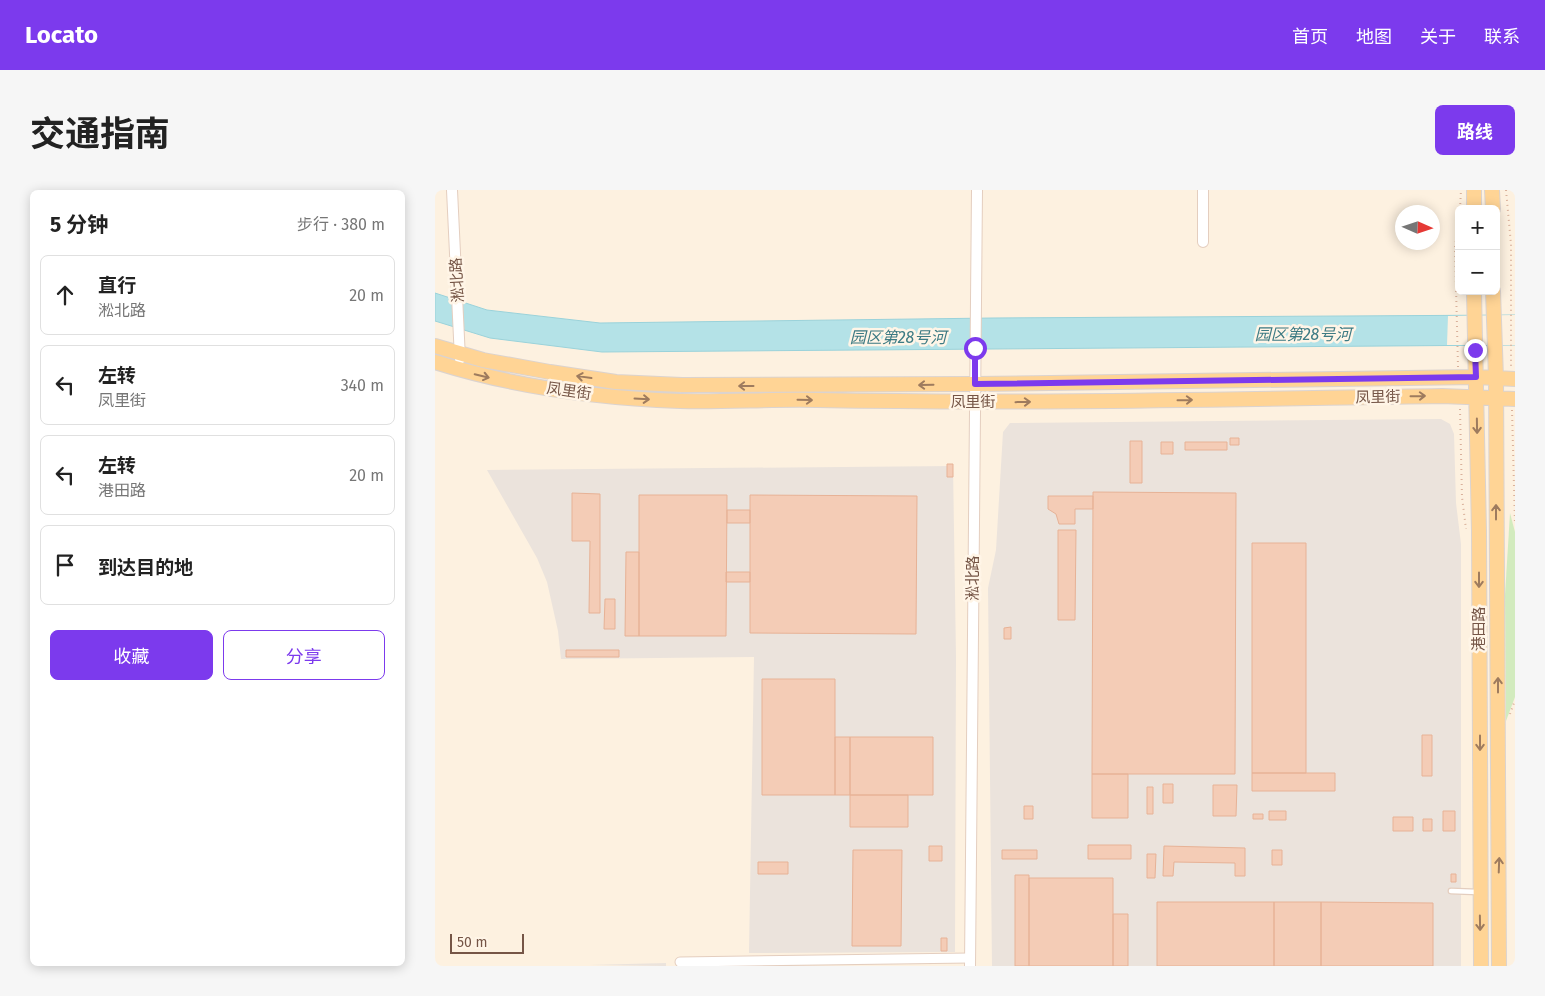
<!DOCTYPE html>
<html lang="zh">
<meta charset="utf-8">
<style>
:root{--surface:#fff;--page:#f6f6f6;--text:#222;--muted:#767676;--line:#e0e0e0;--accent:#7c3aed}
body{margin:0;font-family:"Fira Sans","Noto Sans SC",sans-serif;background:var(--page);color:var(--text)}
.controls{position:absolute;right:15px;top:15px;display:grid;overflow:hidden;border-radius:8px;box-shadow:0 2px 12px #0003}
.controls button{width:45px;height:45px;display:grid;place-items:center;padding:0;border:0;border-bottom:1px solid var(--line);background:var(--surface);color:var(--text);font:25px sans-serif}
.compass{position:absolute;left:960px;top:15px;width:45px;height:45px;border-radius:50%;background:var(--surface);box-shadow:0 2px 12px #0003;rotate:93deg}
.scale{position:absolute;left:15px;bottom:12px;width:74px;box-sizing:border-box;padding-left:5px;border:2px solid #755546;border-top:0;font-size:14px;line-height:18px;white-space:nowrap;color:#755546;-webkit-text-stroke:4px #fff5e7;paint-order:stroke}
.stop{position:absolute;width:15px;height:15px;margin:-11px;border:4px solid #7c3aed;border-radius:50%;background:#fff}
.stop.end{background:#7c3aed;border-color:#fff;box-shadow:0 1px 5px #0008}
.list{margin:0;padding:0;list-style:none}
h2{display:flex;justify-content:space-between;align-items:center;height:65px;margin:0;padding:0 20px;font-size:21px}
h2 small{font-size:16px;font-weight:400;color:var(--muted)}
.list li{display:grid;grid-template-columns:32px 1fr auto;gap:15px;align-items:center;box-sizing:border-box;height:80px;margin:0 10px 10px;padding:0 10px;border:1px solid var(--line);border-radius:8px}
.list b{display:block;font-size:19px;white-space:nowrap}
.list p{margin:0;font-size:16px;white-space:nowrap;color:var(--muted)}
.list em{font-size:16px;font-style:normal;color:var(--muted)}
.actions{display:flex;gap:10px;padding:15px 20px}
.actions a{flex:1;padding:11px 0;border:1px solid var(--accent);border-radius:8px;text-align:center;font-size:18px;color:var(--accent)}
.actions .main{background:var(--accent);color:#fff}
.icon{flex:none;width:28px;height:28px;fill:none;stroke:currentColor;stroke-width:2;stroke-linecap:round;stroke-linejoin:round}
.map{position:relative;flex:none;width:1080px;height:776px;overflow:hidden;border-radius:8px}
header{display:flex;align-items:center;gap:30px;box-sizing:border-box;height:70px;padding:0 25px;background:var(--accent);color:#fff}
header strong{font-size:24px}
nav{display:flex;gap:28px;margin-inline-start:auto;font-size:18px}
.intro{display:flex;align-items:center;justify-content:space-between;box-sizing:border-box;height:120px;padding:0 30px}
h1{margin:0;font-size:35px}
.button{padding:12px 22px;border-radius:8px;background:var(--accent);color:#fff;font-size:18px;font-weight:700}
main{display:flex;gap:30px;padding:0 30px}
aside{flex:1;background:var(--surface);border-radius:8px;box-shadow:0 2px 12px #0003}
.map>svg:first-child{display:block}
.industrial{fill:#ebe3dc}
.green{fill:#d2ebbe}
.water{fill:#b4e2e7;stroke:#9ad2da}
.pier{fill:#fdf1e0}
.building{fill:#f4ccb6;stroke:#e7b296}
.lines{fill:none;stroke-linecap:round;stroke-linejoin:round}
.service-casing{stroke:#e4cebf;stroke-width:7}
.minor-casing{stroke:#e4cebf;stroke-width:11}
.tertiary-casing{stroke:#e4cebf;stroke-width:12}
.primary-casing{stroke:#dbd3cf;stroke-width:16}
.path{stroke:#d9b09a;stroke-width:2;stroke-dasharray:1 4;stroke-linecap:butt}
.service{stroke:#fff;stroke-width:4.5}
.minor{stroke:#fff;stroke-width:9}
.tertiary{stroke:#fff;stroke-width:10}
.primary{stroke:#ffd495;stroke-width:14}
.oneway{stroke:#9e7b5e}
.route{stroke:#7c3aed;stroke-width:6}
.labels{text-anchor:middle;stroke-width:5;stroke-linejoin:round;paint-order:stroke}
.street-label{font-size:15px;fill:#755546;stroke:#fff5e7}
.water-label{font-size:16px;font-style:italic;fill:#3c7a83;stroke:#fff5e7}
</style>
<header>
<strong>Locato</strong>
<nav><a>首页</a><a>地图</a><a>关于</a><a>联系</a></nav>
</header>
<div class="intro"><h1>交通指南</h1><a class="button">路线</a></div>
<main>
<aside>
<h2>5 分钟<small>步行 · 380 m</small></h2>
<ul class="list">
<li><svg class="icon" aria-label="ahead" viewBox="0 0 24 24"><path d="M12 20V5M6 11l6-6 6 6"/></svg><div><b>直行</b><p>淞北路</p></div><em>20 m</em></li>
<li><svg class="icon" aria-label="left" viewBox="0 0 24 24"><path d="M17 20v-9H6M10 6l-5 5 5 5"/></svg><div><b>左转</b><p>凤里街</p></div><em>340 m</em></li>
<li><svg class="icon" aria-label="left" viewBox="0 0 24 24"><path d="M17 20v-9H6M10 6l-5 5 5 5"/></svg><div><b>左转</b><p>港田路</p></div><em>20 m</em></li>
<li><svg class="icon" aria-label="arrive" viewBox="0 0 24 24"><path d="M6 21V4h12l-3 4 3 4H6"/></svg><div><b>到达目的地</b></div></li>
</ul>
<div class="actions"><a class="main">收藏</a><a>分享</a></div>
</aside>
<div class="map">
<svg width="1080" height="776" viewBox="0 0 1080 776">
<rect width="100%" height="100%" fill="#fdf1e0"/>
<!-- industrial -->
<path class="industrial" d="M1006,229L1015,234L1019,244L1021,313L1026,354V776H557L553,398L561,360L568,242L575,233Z
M518,276L521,467L520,762L314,763L319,467L126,469L123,441L112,392L102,368L52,280Z
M231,773V776L154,775Z"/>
<!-- green -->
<path class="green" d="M1075,323L1080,342V507L1071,531L1070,405Z"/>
<!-- water -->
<path class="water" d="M0,103L52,120L165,133L558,128L1080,125V155L167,162L55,148L0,131Z"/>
<!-- pier -->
<path class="pier" d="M1080,125V155H1012L1013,126Z"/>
<!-- building -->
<path class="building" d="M795,248H804V255H795Z
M695,251H707V293H695Z
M726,252H738V264H726Z
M750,252H792V260H750Z
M512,274H518V287H512Z
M658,302L801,303L800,584H657Z
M137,303L165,304V423H154L155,351H137Z
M204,305H292L291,446H204Z
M315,305L482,306L481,444L315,443Z
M613,306H658V319H640V334H624L621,324L613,319Z
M292,320H315V333H292Z
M623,340H641L640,430H623Z
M817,353H871V583H817Z
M191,362H204V446H190Z
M291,382H315V392H291Z
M170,409H180V439H169Z
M576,437V449H569V438Z
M131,460H184V467H131Z
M327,489H400V605H327Z
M987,545H997V586H987Z
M400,547H415V605H400Z
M415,547H498V605H415Z
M817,583H900V601H817Z
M657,584H693V628H657Z
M728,594H738V613H728Z
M778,595H802L801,626H778Z
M712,597H718V624H712Z
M415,605H473V637H415Z
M589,616H598V629H589Z
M834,621H851V630H834Z
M1008,621H1020V641H1008Z
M818,624H828V629H818Z
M958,627H978V641H958Z
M988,629H997V641H988Z
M653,655H696V669H653Z
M494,656H507V671H494Z
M729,656L810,658V686H800V673L739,672L738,686H728Z
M418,660H467L466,756H417Z
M567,660H602V669H567Z
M837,660H847V675H837Z
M712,664H721L720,688H712Z
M323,672H353V684H323Z
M1016,684H1021V692H1016Z
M580,685H594V776H580Z
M594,688H678V776H594Z
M722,712H839V776H722Z
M839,712H886V776H839Z
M886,712L998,713V776H886Z
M678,724H693V776H678Z
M506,748H512V761H506Z"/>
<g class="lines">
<defs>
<path id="service" d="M1016,701L1043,702"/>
<path id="minor" d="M245,772L535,768"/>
<path id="tertiary" d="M17,0L25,169
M768,0V52
M535,776L542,0"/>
<path id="primary" d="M1039,0V19
M1057,0L1058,19
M1039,101L1044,341L1046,776
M1058,101L1061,188L1064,776
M0,156L48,170L115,182L181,192L247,195L540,194L1041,187L1080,189
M0,172C79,197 162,208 245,211C291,212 337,209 382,210C591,214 799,209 1007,206L1080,209"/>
</defs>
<!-- service casing -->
<use href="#service" class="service-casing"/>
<!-- minor casing -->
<use href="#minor" class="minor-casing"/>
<!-- tertiary casing -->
<use href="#tertiary" class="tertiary-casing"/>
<!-- primary casing -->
<use href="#primary" class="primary-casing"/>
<!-- path -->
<path class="path" d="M1071,0L1076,54V177
M1025,19L1026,0
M1023,177L1020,57L1024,28
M1025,219L1027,307L1031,339
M1077,220L1080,335
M1075,524L1080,510"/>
<!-- service -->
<use href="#service" class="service"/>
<!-- minor -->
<use href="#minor" class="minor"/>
<!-- tertiary -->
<use href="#tertiary" class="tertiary"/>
<!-- primary -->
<use href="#primary" class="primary"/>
</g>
<!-- one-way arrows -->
<defs><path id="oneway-shaft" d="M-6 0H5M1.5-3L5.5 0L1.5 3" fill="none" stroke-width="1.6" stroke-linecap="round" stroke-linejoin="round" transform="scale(1.25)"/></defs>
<g class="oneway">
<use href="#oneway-shaft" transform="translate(47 186) rotate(13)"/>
<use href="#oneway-shaft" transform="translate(149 187) rotate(-172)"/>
<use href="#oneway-shaft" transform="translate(491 195) rotate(179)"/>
<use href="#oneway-shaft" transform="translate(311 196) rotate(-180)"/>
<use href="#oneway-shaft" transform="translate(983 206) rotate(-1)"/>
<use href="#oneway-shaft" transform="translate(207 209) rotate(3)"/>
<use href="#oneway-shaft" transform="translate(370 210) rotate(1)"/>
<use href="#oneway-shaft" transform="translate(750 210) rotate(-1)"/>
<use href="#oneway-shaft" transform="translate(588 212) rotate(-1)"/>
<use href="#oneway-shaft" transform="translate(1042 236) rotate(89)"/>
<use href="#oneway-shaft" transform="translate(1061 322) rotate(-90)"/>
<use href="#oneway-shaft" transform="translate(1044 390) rotate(90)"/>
<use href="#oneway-shaft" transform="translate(1063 495) rotate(-90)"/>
<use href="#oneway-shaft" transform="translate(1045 553) rotate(90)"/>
<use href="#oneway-shaft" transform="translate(1064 675) rotate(-88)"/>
<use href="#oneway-shaft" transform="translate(1045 733) rotate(89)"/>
</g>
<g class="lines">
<!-- route -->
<path class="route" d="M540,158V194L1041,187L1040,160"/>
</g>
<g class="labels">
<!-- street labels -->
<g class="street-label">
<text transform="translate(22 90) rotate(-93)" y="5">淞北路</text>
<text transform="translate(134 201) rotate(8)" y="5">凤里街</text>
<text transform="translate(943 207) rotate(-1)" y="5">凤里街</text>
<text x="538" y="217">凤里街</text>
<text transform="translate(538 388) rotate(-90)" y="5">淞北路</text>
<text transform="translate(1044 439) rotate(-90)" y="5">港田路</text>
</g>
<!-- water labels -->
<g class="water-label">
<text x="868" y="150">园区第28号河</text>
<text x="463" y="153">园区第28号河</text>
</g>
</g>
</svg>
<div class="controls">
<button>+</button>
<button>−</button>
</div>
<svg class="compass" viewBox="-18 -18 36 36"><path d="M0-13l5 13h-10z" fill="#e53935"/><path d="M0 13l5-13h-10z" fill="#767676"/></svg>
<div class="scale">50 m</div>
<div class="stop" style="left:540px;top:158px"></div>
<div class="stop end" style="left:1040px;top:160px"></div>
</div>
</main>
